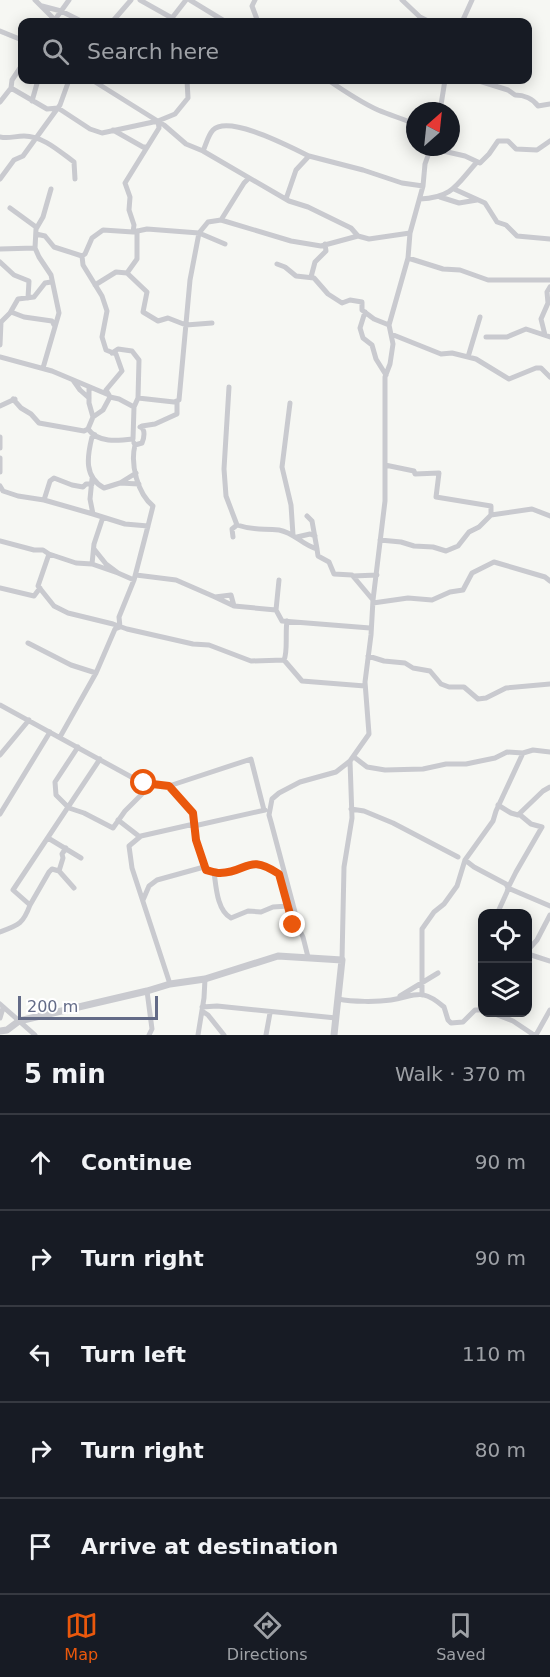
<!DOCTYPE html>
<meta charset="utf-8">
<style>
:root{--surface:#171b24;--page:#20242c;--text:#f1f3f6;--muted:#9ea1a6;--line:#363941;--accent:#ea580c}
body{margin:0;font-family:"DejaVu Sans",sans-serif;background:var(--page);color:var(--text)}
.controls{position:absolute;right:18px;bottom:18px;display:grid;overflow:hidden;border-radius:12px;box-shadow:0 3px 15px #0003}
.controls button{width:54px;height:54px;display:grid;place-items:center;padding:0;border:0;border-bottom:2px solid var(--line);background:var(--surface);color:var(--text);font:30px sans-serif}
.compass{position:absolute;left:406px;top:102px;width:54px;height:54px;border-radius:50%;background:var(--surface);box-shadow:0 3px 15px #0003;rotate:27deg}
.scale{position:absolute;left:18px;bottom:15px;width:140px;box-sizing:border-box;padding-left:6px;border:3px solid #636b87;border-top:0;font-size:16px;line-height:21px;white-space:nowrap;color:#636b87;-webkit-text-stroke:4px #fff;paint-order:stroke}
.stop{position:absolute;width:18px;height:18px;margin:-14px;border:4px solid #ea580c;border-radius:50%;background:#fff}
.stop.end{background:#ea580c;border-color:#fff;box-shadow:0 2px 6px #0008}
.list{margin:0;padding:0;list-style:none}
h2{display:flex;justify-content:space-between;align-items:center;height:78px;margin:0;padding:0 24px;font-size:26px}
h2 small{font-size:20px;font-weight:400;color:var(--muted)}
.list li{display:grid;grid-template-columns:39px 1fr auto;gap:18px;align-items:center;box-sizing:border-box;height:96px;padding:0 24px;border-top:2px solid var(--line)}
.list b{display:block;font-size:22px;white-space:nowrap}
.list em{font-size:20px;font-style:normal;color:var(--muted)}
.icon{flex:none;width:33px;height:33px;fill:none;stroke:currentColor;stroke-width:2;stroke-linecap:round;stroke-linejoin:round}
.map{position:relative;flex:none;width:550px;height:1035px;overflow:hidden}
.search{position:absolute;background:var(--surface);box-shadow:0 3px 15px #0003;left:18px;right:18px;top:18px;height:66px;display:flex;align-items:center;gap:15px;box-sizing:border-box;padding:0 21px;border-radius:12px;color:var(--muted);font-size:22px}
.sheet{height:558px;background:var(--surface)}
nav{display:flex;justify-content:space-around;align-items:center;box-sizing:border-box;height:84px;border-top:2px solid var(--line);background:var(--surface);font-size:16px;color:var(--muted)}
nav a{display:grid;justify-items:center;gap:3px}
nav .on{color:var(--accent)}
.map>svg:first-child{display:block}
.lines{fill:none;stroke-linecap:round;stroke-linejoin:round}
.minor{stroke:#c9cacf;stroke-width:5}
.tertiary{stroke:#c9cacf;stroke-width:7}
.route{stroke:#ea580c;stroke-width:8}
</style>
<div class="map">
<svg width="550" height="1035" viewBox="0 0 550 1035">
<rect width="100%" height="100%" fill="#f6f7f3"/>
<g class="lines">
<!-- minor -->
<path class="minor" d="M35,0L55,20
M140,0L172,18L186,0
M190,0L226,22
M255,0L252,6L258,22
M402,0L420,17L430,22
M42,6L61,11L83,22
M54,21L69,0
M112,22L131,0
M462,22L472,0
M0,31L22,40
M92,80L164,125L186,144L203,151L289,201L308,207L351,228L358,236L369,239L410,233
M328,80C344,91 360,102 378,110C390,115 403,119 415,124
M476,80L508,90L515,95C524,95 533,99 538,106L550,104
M11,88L47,109L58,108L90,129L102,133L158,121L175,114L188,98L187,80
M32,101L38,80
M0,102L11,88L12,80L22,65
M440,111L445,80
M113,130L143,147H147
M0,137C9,139 15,136 24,136C43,136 59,151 74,162L75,179
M430,148L465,156L480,163L489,154L498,141H508L516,149L537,150L550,141
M203,151C206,145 208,135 213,130C229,114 292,148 309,156
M0,179L14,160L23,156L60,105L69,80
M454,189L485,203L497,222L506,225L517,236L550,239
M440,197L459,203L477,200
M286,199L296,170L309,156L363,170L402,183L423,186
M420,199C453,198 457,184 477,162
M10,208L36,227
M221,220L244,183L249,178
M133,232L134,225L129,210L130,197L125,183L159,128L158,121
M36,234L45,236L54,247L82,256L83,265L102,296L107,311L102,337L106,350L116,354L122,371L106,390L109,395
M0,249L35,248
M82,256L85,254L92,238L103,230L133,232L147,229L199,233L225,244
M408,258L443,269L460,270L488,280H550
M0,262L14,275L29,281L28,298
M277,264L285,267L296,276L314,278L328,294L342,303L350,300L362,302V310L374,319L389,325
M127,273L147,292L143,312L158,321L168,318L186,325L212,323
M311,277L315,262L326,251L325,244
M95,285L116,272L127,273L137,259V231
M11,312L24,317L52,321L54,325
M365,312L360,328L363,338L372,345L376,359L386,375
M391,334L441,354L452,353L476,359L509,379L536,368H541L550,377
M545,335L541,319L548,303L547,292L550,287
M486,337H507L526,329L550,337
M0,345L1,322L10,313L18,299L34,297L45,283L51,282
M112,353L118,349L132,351L139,360L138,398L134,407
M0,357L52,371L109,395L110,397L103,410L93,417L89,403V387
M468,357L480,317
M43,368L59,313L51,275L39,257L35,248L36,229L43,217L51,189
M73,380L80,390L89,398
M229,387L224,469L226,496L237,525C255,531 263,528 279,530C295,533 302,545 317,549L318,556L329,562L334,574L352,575L373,600
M138,398L174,402L179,400L190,280L199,233L208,222L221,220L291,241L321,246L358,236
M13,399L21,408L31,414L39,423L84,431L88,429
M290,403L282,467L291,505L293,535
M0,406L15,399
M93,417L88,429C98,443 117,441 133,439L134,407L119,399L110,397
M142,426L155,424L177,414V401
M95,435L92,437C87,457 84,477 104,488L120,483L139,484
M0,437V448
M134,443L135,445L142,443C144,438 146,429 140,427
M0,458V472
M385,465L414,471L415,474L439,473L436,497L491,506V515
M92,479L90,499L93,514L125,524L148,526L153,506C138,494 130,465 135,445
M120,483L136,473
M0,486L3,491L18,496L44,500L93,514
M44,500L50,481L54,478L72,485L83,487L86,484H92
M307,516L312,521L317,549
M233,537L232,529L237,525
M297,537L310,534L315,536
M380,540L401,542L414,546L433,547L446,551L458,546L469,532L479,527L491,515L532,509L550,516
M0,541L34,550H43L49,554L76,563L92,564L94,544L103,517
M49,554L38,586L54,606L68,613L113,624L127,629L193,644L209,645L251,661L284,660C288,652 285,633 287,621
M92,564L118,573L106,564L94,549
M118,573L134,580L148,526
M136,575L176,580L215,597L231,595L234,606L215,597
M353,576L377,575
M0,588L34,596L40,588
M373,603L408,598L432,600L450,592L463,590L472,573L494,562L545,577L550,581
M234,606L276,610L282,621L370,628
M276,610L279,580
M28,643L71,665L96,673
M368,656L384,661L405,663L413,668L430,671L441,684L449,687H464L478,699L486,698L506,688L550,684
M284,660L302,681L365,686
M0,705L135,779C147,784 163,783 173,789L193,813L196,840L206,870C210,871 216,873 220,873C249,872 247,853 279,874L293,925L300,931L303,937L308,957
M60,737L96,673L115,629L120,627L119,617L134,580
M78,747L55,782L56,795L69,808L84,813L113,828L125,811L151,785
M0,755L29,720
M354,757L367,767L385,770L423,769L446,764H466L495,758L507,752L523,753L533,750L550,752
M169,786L251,759L264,810
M498,805L511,813L518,815L543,791L550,787
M351,809L364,811L393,823L458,857
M0,814L50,732
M519,814L531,824L542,827L516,872L508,888L550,906
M118,820L140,837
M194,826L265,810
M48,838L81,858
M465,860L474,867L506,884L508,888L507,892L497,914
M59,871L74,888
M214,872C216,886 217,911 231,918L248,911L261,912L273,907L288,906
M143,900L149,886L157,880L204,867
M30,905L49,872L52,869L59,871L63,858L62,854L66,848
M300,931L271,822L269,815L272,799L279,793L300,782L336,772L350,761L369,734L365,682L371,635L373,600L385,501V377L390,364L393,344L389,325L408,258L410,233L423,186L425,164L431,147
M0,932C19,925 23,924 30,905L13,890L100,759
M528,950L537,940L550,915
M528,954L550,961
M342,960L344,867L352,818L350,761
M170,984L132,868L129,846L141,836L194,824
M147,991L152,1029L149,1035
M422,995V929L434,912L444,904L457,886L465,860L493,821L496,811L523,753
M400,996L438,973
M338,999C353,1002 377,1002 391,1000C416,996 421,987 444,1007L448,1020L451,1023L463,1022L475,1010H482
M0,1004L35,1035
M202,1007L217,1006L336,1018
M202,1011L208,1015L224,1035
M490,1012L513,1021L534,1035
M0,1018L3,1008
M198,1035L204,998L205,979
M266,1035L270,1013
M536,1035L550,1010"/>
<!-- tertiary -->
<path class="tertiary" d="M0,1031L7,1030L19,1021L147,991L170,984L205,979L278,956L342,960L334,1035"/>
</g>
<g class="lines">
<!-- route -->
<path class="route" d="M144,783L169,786L193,813L196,840L206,870C210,871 216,873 220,873C249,872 247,853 279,874L293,925"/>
</g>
</svg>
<div class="controls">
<button><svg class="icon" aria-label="locate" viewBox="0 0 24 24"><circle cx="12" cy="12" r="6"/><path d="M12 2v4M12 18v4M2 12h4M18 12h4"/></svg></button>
<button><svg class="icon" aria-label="layers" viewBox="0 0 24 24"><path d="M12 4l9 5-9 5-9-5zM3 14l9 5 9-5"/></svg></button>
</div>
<svg class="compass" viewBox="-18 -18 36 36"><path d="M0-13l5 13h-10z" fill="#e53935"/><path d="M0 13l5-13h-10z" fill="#9ea1a6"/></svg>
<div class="scale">200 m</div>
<div class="stop" style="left:144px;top:783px"></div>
<div class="stop end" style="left:293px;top:925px"></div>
<div class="search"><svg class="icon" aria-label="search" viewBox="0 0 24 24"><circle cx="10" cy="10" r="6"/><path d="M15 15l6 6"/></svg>Search here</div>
</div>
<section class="sheet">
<h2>5 min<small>Walk · 370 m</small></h2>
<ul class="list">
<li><svg class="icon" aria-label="ahead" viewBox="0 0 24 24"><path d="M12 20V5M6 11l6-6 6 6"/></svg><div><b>Continue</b></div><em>90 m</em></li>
<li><svg class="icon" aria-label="right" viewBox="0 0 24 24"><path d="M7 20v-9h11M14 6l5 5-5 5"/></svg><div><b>Turn right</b></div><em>90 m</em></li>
<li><svg class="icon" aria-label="left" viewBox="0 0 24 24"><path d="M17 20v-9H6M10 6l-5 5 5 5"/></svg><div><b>Turn left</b></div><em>110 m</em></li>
<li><svg class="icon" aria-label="right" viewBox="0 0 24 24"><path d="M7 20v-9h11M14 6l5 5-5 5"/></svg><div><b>Turn right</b></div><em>80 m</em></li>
<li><svg class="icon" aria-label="arrive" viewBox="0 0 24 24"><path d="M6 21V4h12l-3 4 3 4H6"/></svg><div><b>Arrive at destination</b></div></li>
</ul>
</section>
<nav>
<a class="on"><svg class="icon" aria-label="map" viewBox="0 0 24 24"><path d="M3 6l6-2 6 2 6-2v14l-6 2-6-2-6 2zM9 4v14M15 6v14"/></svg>Map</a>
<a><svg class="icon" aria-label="directions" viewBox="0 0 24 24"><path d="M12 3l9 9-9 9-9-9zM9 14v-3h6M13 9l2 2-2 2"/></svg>Directions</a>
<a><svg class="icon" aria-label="saved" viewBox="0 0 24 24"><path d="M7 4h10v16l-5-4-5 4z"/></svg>Saved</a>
</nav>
